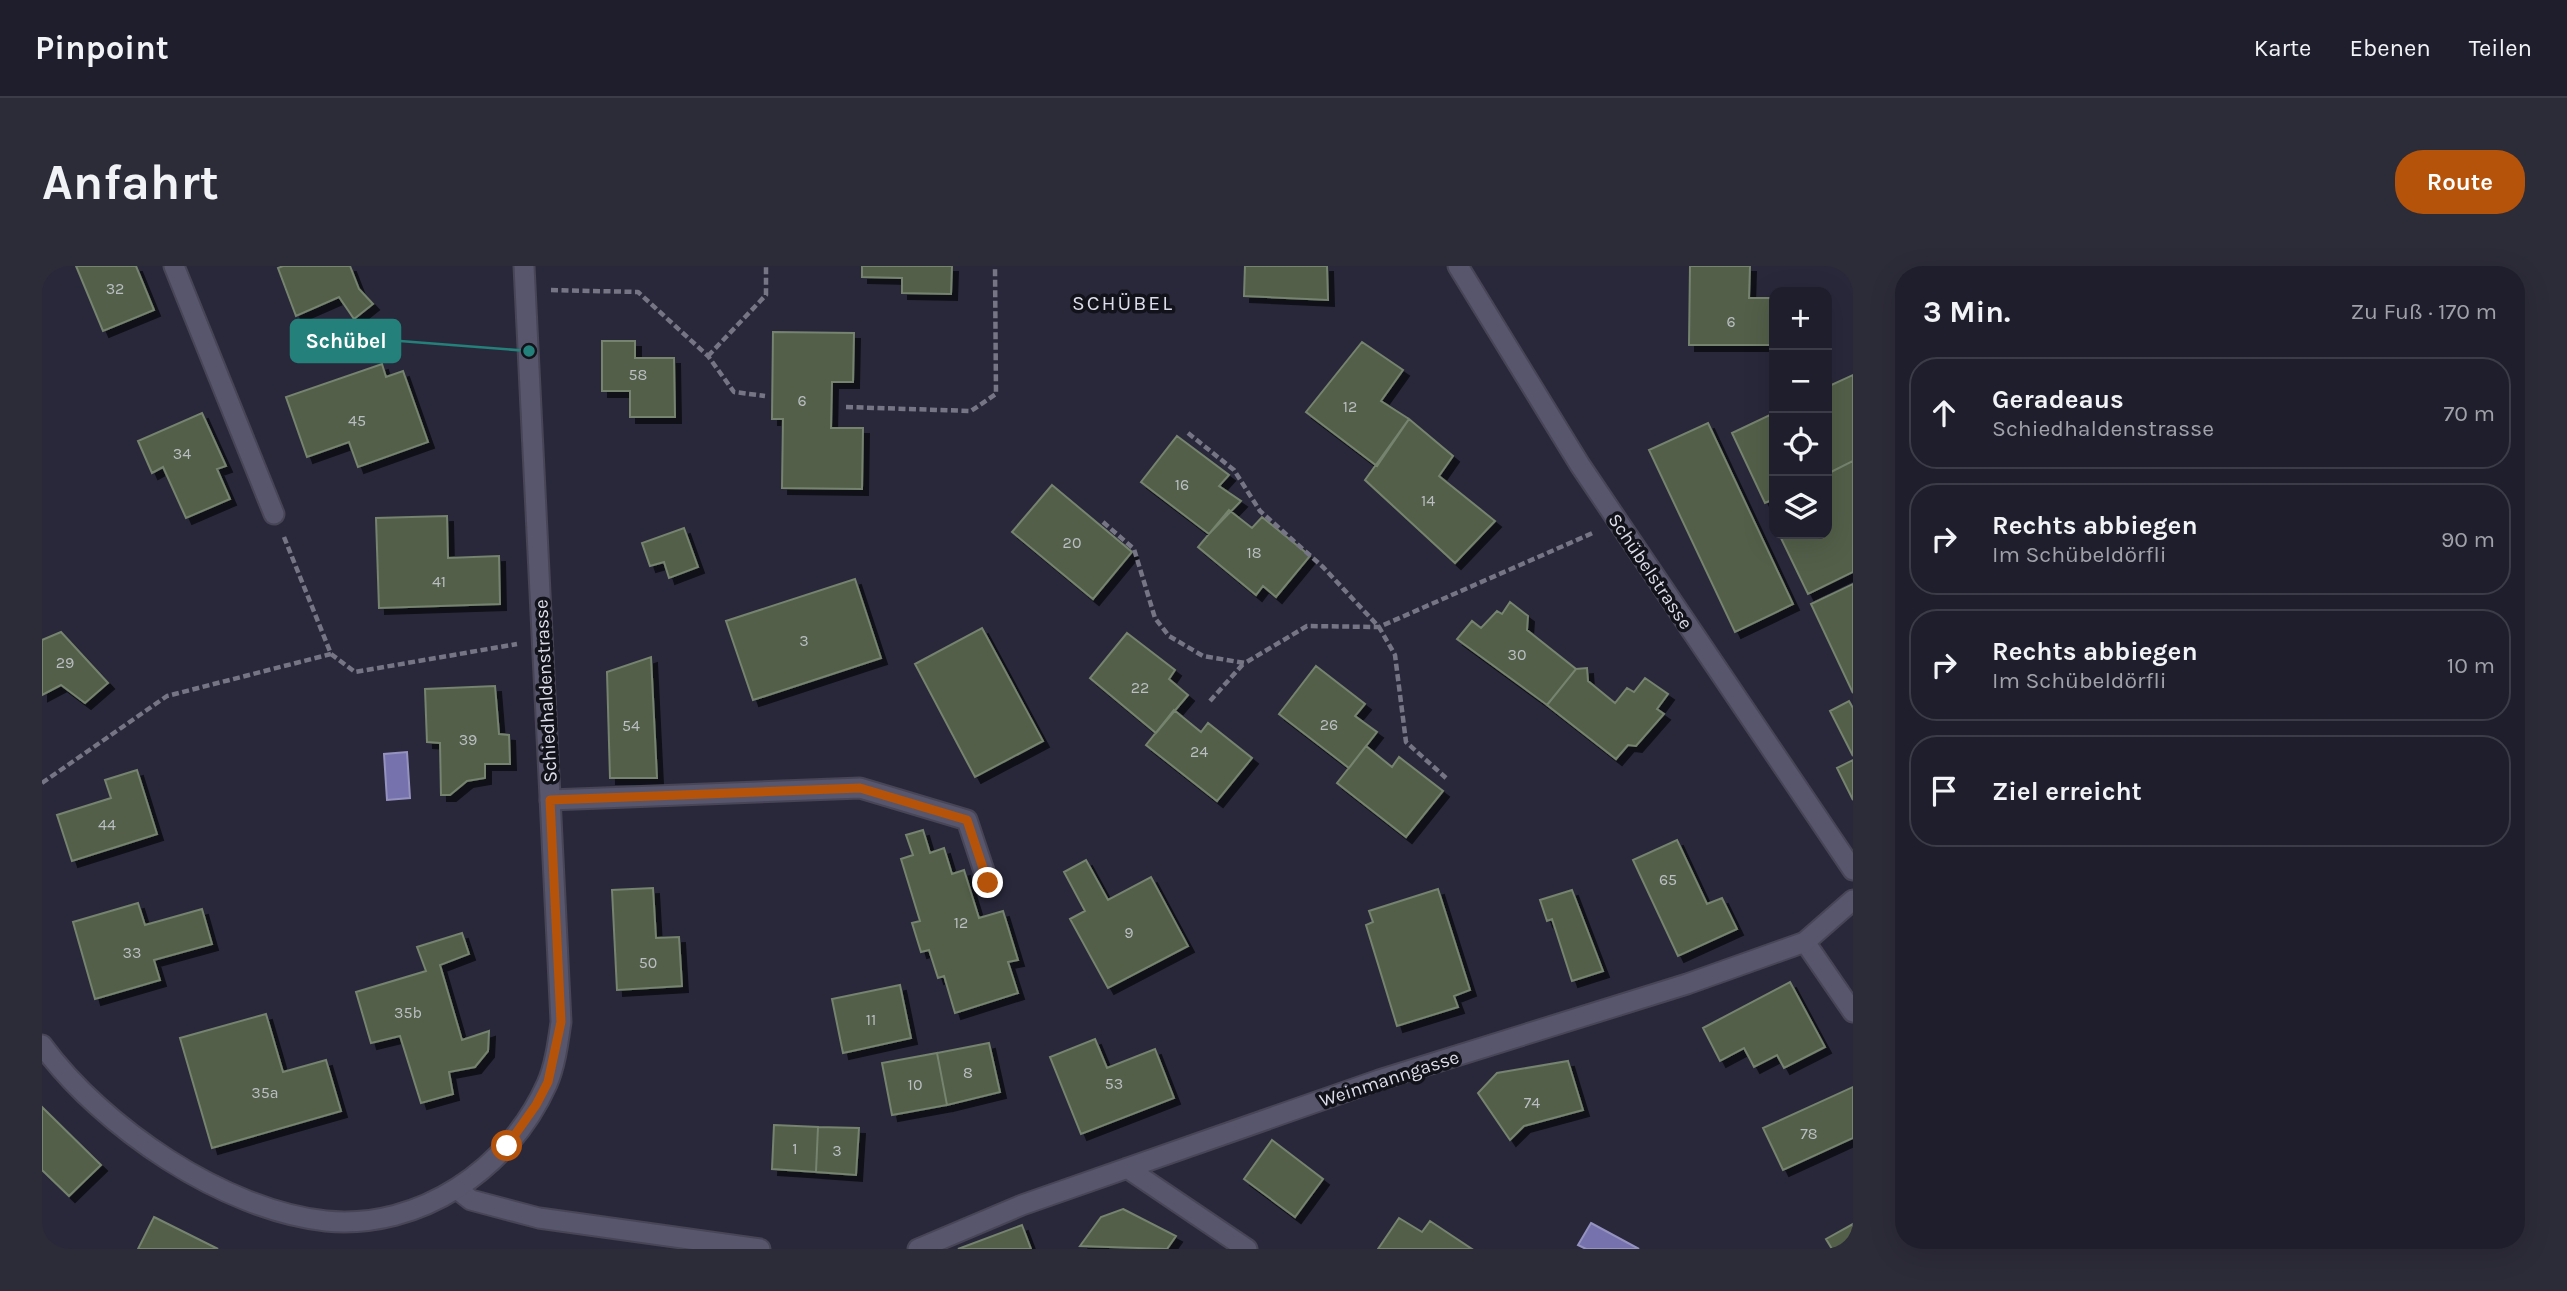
<!DOCTYPE html>
<html lang="de">
<meta charset="utf-8">
<style>
:root{--surface:#1f1e2c;--page:#2c2b38;--text:#f1f3f6;--muted:#a1a2a9;--line:#3c3c48;--accent:#b45309}
body{margin:0;font-family:Karla,sans-serif;background:var(--page);color:var(--text)}
.controls{position:absolute;right:21px;top:21px;display:grid;overflow:hidden;border-radius:14px;box-shadow:0 7px 28px #0002}
.controls button{width:63px;height:63px;display:grid;place-items:center;padding:0;border:0;border-bottom:2px solid var(--line);background:var(--surface);color:var(--text);font:35px sans-serif}
.stop{position:absolute;width:21px;height:21px;margin:-16px;border:5px solid #b45309;border-radius:50%;background:#fff}
.stop.end{background:#b45309;border-color:#fff;box-shadow:0 2px 7px #0008}
.list{margin:0;padding:0;list-style:none}
h2{display:flex;justify-content:space-between;align-items:center;height:91px;margin:0;padding:0 28px;font-size:30px}
h2 small{font-size:23px;font-weight:400;color:var(--muted)}
.list li{display:grid;grid-template-columns:46px 1fr auto;gap:21px;align-items:center;box-sizing:border-box;height:112px;margin:0 14px 14px;padding:0 14px;border:2px solid var(--line);border-radius:28px}
.list b{display:block;font-size:26px;white-space:nowrap}
.list p{margin:0;font-size:23px;white-space:nowrap;color:var(--muted)}
.list em{font-size:23px;font-style:normal;color:var(--muted)}
.icon{flex:none;width:38px;height:38px;fill:none;stroke:currentColor;stroke-width:2;stroke-linecap:round;stroke-linejoin:round}
.map{position:relative;flex:none;width:1811px;height:983px;overflow:hidden;border-radius:28px}
header{display:flex;align-items:center;gap:42px;box-sizing:border-box;height:98px;padding:0 35px;background:var(--surface);border-bottom:2px solid var(--line)}
header strong{font-size:33px}
nav{display:flex;gap:38px;margin-inline-start:auto;font-size:24px}
.intro{display:flex;align-items:center;justify-content:space-between;box-sizing:border-box;height:168px;padding:0 42px}
h1{margin:0;font-size:49px}
.button{padding:18px 32px;border-radius:28px;background:var(--accent);color:#fff;font-size:24px;font-weight:700}
main{display:flex;gap:42px;padding:0 42px}
aside{flex:1;background:var(--surface);border-radius:28px;box-shadow:0 7px 28px #0002}
.map>svg:first-child{display:block}
.water{fill:#7672ae;stroke:#9592c0;stroke-width:2}
.building{fill:#525f4a;stroke:#76836e;stroke-width:2;filter:url(#shadow)}
.lines{fill:none;stroke-linecap:round;stroke-linejoin:round}
.service-casing{stroke:#474556;stroke-width:23}
.minor-casing{stroke:#474556;stroke-width:23}
.secondary-casing{stroke:#474556;stroke-width:23}
.path{stroke:#767586;stroke-width:4.5;stroke-dasharray:7 3.5;stroke-linecap:butt}
.service{stroke:#57566c;stroke-width:19}
.minor{stroke:#57566c;stroke-width:19}
.secondary{stroke:#57566c;stroke-width:19}
.route{stroke:#b45309;stroke-width:9}
.labels{text-anchor:middle;stroke-width:7;stroke-linejoin:round;paint-order:stroke}
.number-label{font-size:16px;fill:#babec2}
.street-label{font-size:19px;fill:#ddddea;stroke:#12121a}
.neighbourhood-label{font-size:21px;letter-spacing:2px;fill:#ddddea;stroke:#12121a}
.leader{fill:none;stroke:#24807a;stroke-width:2.5}
.callout-dot{fill:#24807a;stroke:#12121a;stroke-width:2.5}
.callout{fill:#24807a;stroke:#24807a;stroke-width:2.5}
.callout-label{font-size:21px;text-anchor:middle;font-weight:bold;fill:#fff}
</style>
<header>
<strong>Pinpoint</strong>
<nav><a>Karte</a><a>Ebenen</a><a>Teilen</a></nav>
</header>
<div class="intro"><h1>Anfahrt</h1><a class="button">Route</a></div>
<main>
<div class="map">
<svg width="1811" height="983" viewBox="0 0 1811 983">
<defs>
<filter id="shadow"><feDropShadow dx="6" dy="6" stdDeviation="0" flood-color="#0009"/></filter>
</defs>
<rect width="100%" height="100%" fill="#29283b"/>
<!-- water -->
<path class="water" d="M365,486L368,532L345,534L342,488Z
M1549,957L1597,983H1544L1536,979Z"/>
<!-- building -->
<path class="building" d="M34,0H94L112,44L61,65Z
M241,0H308L317,23L331,38L312,53L297,31L254,50L236,2Z
M820,0H910L909,28L860,27V12L820,11Z
M1203,0H1285L1286,34L1202,30Z
M1648,0H1708L1707,32H1731V79H1647Z
M731,66L812,67L811,116H790L789,162H821L820,223L740,222L741,153H730Z
M560,75H593V92H632L633,151H588V125H560Z
M1320,76L1361,104L1339,135L1367,153L1335,200L1264,146Z
M340,98L344,111L361,105L386,176L316,201L307,176L265,191L244,131Z
M1811,109V195L1785,208V121Z
M160,147L184,200L175,203L188,233L144,252L121,201L110,207L96,175Z
M1732,147V233L1723,237L1690,167Z
M1367,153L1411,190L1397,210L1453,255L1413,297L1323,214Z
M1666,157L1751,338L1693,366L1607,184Z
M1135,170L1187,209L1177,220L1199,235L1167,268L1099,216Z
M1811,195V306L1766,328L1737,268H1785V208Z
M1010,219L1090,286L1051,333L970,266Z
M1187,244L1210,262L1220,251L1268,290L1234,331L1221,320L1214,329L1156,281Z
M405,250L406,292L457,290L458,338L337,342L334,252Z
M642,262L656,301L627,312L622,296L608,300L600,277Z
M813,313L839,392L711,434L684,355Z
M1811,318V427L1769,338Z
M1468,336L1486,350L1485,364L1534,403L1505,439L1415,373L1430,355L1439,362L1455,345L1460,348Z
M940,362L1001,475L933,511L873,398Z
M19,366L66,417L43,437L19,419L0,429V374Z
M1085,367L1133,404L1127,413L1146,429L1114,467L1048,412Z
M609,391L615,512H568L565,406Z
M1274,400L1323,438L1313,450L1335,466L1307,502L1237,448Z
M1545,402L1546,415L1573,437L1585,422L1592,426L1603,412L1626,428L1615,443L1622,448L1594,480L1586,479L1574,493L1505,439L1534,403Z
M453,420L457,468L467,469L468,498H443V512L425,515L408,529H399L398,477L385,476L383,423Z
M1807,435L1811,442V490L1788,445Z
M1132,444L1159,466L1166,457L1210,492L1175,535L1104,479Z
M1324,480L1350,501L1357,491L1401,525L1364,571L1295,517Z
M1811,494V534L1795,502Z
M95,504L115,568L30,595L15,549L69,532L63,514Z
M95,504L115,568L30,595L15,549L69,532L63,514Z
M881,564L888,587L902,582L910,608L922,604L937,652L961,645L976,694L966,696L976,727L913,747L902,710L896,712L887,684L879,686L870,657L878,655L859,593L871,589L864,569Z
M1635,574L1665,638L1680,632L1695,663L1636,690L1591,594Z
M1044,594L1066,634L1109,611L1146,680L1066,722L1028,653L1043,645L1022,606Z
M611,622L614,672L637,671L640,720L575,724L570,624Z
M1396,623L1428,724L1412,730L1416,741L1355,760L1324,659L1331,656L1327,645Z
M1530,624L1561,705L1530,715L1510,653L1505,655L1498,634Z
M96,637L103,659L160,643L170,678L112,694L118,714L53,733L31,656Z
M420,667L427,688L398,699L420,774L447,765L446,785L433,801L407,806L411,828L379,837L358,770L329,777L314,726L384,705L375,681Z
M1748,716L1783,781L1742,802L1735,789L1712,801L1702,782L1678,795L1661,762Z
M858,719L869,772L801,787L790,733Z
M224,748L241,806L284,794L299,845L170,882L138,772Z
M1053,773L1065,802L1113,783L1132,832L1039,868L1008,791Z
M947,777L958,826L905,839L895,787Z
M895,787L905,839L850,849L840,797Z
M1526,795L1541,844L1482,860L1468,874L1436,827L1455,807Z
M1811,821V872L1741,904L1721,862Z
M0,841L59,899L27,930L0,904Z
M732,859L776,861L774,906L730,903Z
M776,861L817,862L814,909L774,906Z
M1230,874L1281,913L1253,951L1202,913Z
M1081,943L1134,970L1125,983L1038,980L1059,951Z
M112,951L176,983H96Z
M1357,952L1380,966L1388,955L1430,983H1336Z
M1811,958V983H1790L1784,973Z
M980,959L989,983H916Z"/>
<g class="lines">
<defs>
<path id="service" d="M132,0L232,248
M1763,676L1811,746"/>
<path id="minor" d="M1416,0L1538,199L1811,604
M508,534L818,522L925,554L946,617
M1085,902L1205,983
M415,923L429,934L497,952L718,983
M876,983L980,939L1337,814L1645,718L1763,676L1811,634"/>
<path id="secondary" d="M0,779C60,861 181,944 284,955C378,964 467,903 505,818C513,800 516,777 519,756L482,0"/>
</defs>
<!-- service casing -->
<use href="#service" class="service-casing"/>
<!-- minor casing -->
<use href="#minor" class="minor-casing"/>
<!-- secondary casing -->
<use href="#secondary" class="secondary-casing"/>
<!-- path -->
<path class="path" d="M509,24L596,26L666,90L692,126L723,130
M666,90L724,29V0
M804,141L929,145L954,128L953,0
M1146,167L1192,204L1218,245L1281,301L1337,361L1353,389L1364,476L1404,512
M1061,256L1092,283L1113,352L1127,370L1161,390L1203,397L1265,360L1337,361L1553,266
M242,271L289,388L313,406L475,378
M1168,435L1202,397
M0,517L125,430L289,388"/>
<!-- service -->
<use href="#service" class="service"/>
<!-- minor -->
<use href="#minor" class="minor"/>
<!-- secondary -->
<use href="#secondary" class="secondary"/>
</g>
<g class="lines">
<!-- route -->
<path class="route" d="M465,880L494,839L506,816L519,756L508,534L818,522L925,554L946,617"/>
</g>
<g class="labels">
<!-- number labels -->
<g class="number-label">
<text x="73" y="28">32</text>
<text x="1689" y="61">6</text>
<text x="596" y="114">58</text>
<text x="760" y="140">6</text>
<text x="1308" y="146">12</text>
<text x="315" y="160">45</text>
<text x="140" y="193">34</text>
<text x="1140" y="224">16</text>
<text x="1386" y="240">14</text>
<text x="1030" y="282">20</text>
<text x="1212" y="292">18</text>
<text x="397" y="321">41</text>
<text x="762" y="380">3</text>
<text x="1475" y="394">30</text>
<text x="23" y="402">29</text>
<text x="1098" y="427">22</text>
<text x="1287" y="464">26</text>
<text x="589" y="465">54</text>
<text x="426" y="479">39</text>
<text x="1157" y="491">24</text>
<text x="65" y="564">44</text>
<text x="1626" y="619">65</text>
<text x="919" y="662">12</text>
<text x="1087" y="672">9</text>
<text x="90" y="692">33</text>
<text x="606" y="702">50</text>
<text x="366" y="752">35b</text>
<text x="829" y="759">11</text>
<text x="926" y="812">8</text>
<text x="1072" y="823">53</text>
<text x="873" y="824">10</text>
<text x="223" y="832">35a</text>
<text x="1490" y="842">74</text>
<text x="1767" y="873">78</text>
<text x="753" y="888">1</text>
<text x="795" y="890">3</text>
</g>
<!-- street labels -->
<g class="street-label">
<text transform="translate(1609 305) rotate(56)" y="7">Schübelstrasse</text>
<text transform="translate(503 425) rotate(-93)" y="7">Schiedhaldenstrasse</text>
<text transform="translate(1347 812) rotate(-18)" y="7">Weinmanngasse</text>
</g>
<!-- neighbourhood labels -->
<g class="neighbourhood-label">
<text x="1081" y="44">SCHÜBEL</text>
</g>
</g>
<!-- callouts -->
<path class="leader" d="M487 85L358 75"/>
<circle class="callout-dot" cx="487" cy="85" r="7"/>
<rect class="callout" x="249" y="54" width="109" height="42" rx="7"/>
<g class="callout-label">
<text x="304" y="82">Schübel</text>
</g>
</svg>
<div class="controls">
<button>+</button>
<button>−</button>
<button><svg class="icon" aria-label="locate" viewBox="0 0 24 24"><circle cx="12" cy="12" r="6"/><path d="M12 2v4M12 18v4M2 12h4M18 12h4"/></svg></button>
<button><svg class="icon" aria-label="layers" viewBox="0 0 24 24"><path d="M12 4l9 5-9 5-9-5zM3 14l9 5 9-5"/></svg></button>
</div>
<div class="stop" style="left:465px;top:880px"></div>
<div class="stop end" style="left:946px;top:617px"></div>
</div>
<aside>
<h2>3 Min.<small>Zu Fuß · 170 m</small></h2>
<ul class="list">
<li><svg class="icon" aria-label="ahead" viewBox="0 0 24 24"><path d="M12 20V5M6 11l6-6 6 6"/></svg><div><b>Geradeaus</b><p>Schiedhaldenstrasse</p></div><em>70 m</em></li>
<li><svg class="icon" aria-label="right" viewBox="0 0 24 24"><path d="M7 20v-9h11M14 6l5 5-5 5"/></svg><div><b>Rechts abbiegen</b><p>Im Schübeldörfli</p></div><em>90 m</em></li>
<li><svg class="icon" aria-label="right" viewBox="0 0 24 24"><path d="M7 20v-9h11M14 6l5 5-5 5"/></svg><div><b>Rechts abbiegen</b><p>Im Schübeldörfli</p></div><em>10 m</em></li>
<li><svg class="icon" aria-label="arrive" viewBox="0 0 24 24"><path d="M6 21V4h12l-3 4 3 4H6"/></svg><div><b>Ziel erreicht</b></div></li>
</ul>
</aside>
</main>
